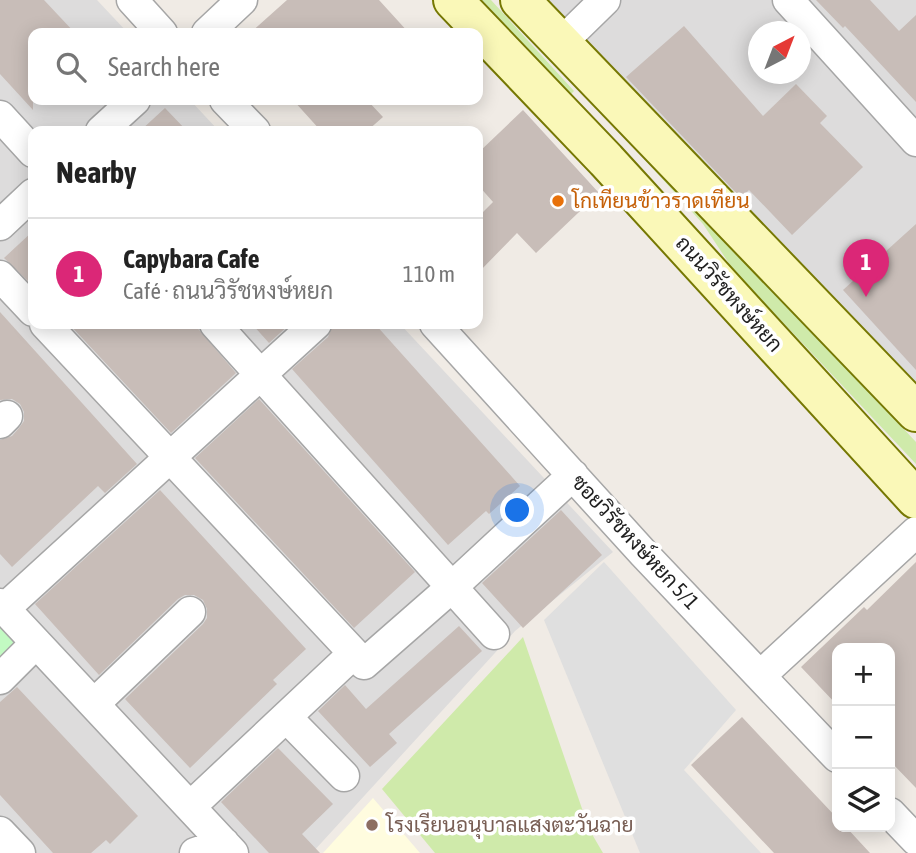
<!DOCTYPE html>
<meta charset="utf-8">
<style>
:root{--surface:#fff;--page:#f2f2f2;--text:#222;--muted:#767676;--line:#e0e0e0;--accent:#db2777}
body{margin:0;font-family:"Asap Condensed",Sarabun,sans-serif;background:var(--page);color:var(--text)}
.controls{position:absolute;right:21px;bottom:21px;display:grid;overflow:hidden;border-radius:14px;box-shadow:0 4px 18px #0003}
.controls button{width:63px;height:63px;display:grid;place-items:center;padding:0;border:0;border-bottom:2px solid var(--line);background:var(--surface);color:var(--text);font:35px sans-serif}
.compass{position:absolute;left:748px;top:21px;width:63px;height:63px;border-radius:50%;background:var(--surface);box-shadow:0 4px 18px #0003;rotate:42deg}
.you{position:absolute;left:518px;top:511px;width:24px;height:24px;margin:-18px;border:5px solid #fff;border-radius:50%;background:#1a73e8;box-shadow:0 0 0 10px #1a73e833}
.badge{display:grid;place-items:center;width:46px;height:46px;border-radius:50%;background:var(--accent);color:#fff;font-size:23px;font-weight:700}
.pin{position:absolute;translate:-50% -58px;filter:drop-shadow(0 2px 4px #0008)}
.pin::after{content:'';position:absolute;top:37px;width:24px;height:21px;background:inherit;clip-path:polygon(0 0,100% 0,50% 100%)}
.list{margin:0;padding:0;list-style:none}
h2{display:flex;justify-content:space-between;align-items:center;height:91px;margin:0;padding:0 28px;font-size:30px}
h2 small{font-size:23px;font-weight:400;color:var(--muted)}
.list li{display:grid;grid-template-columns:46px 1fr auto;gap:21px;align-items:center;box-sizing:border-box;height:112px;padding:0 28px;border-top:2px solid var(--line)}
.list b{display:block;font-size:26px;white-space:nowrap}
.list p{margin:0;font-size:23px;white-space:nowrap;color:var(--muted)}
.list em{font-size:23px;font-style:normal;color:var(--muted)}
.icon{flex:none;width:38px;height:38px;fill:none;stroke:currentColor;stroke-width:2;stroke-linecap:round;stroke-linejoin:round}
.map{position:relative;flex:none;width:916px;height:853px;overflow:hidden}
.search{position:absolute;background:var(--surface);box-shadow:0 4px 18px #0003;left:28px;top:28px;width:455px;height:77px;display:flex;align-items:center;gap:18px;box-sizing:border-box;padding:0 24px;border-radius:14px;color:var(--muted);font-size:26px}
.panel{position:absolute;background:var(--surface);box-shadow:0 4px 18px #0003;left:28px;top:126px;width:455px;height:203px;border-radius:14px}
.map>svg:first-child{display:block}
.residential{fill:#dddcdc;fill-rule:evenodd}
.education{fill:#fffcdf}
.grass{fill:#cfeaaa}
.park{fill:#c2fac2}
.parking{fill:#dfdfdf}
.building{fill:#c8bdb8}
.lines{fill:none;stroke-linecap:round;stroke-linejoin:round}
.minor-casing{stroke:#a6a6a6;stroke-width:33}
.secondary-casing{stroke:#767803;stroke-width:42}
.minor{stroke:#fff;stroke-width:30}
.secondary{stroke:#faf8b8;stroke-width:38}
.food-dot{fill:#e8710a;stroke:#fff;stroke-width:2.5}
.education-dot{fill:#8d6e63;stroke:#fff;stroke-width:2.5}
.labels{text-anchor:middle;stroke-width:7;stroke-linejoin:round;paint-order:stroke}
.food-label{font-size:21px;fill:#c56008;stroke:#fff;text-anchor:start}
.street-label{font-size:21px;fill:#1f1f1f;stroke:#fff}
.education-label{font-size:21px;fill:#785e54;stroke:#fff;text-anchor:start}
</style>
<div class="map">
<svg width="916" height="853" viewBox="0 0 916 853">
<rect width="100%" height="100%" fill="#f0ebe5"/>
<!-- residential -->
<path class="residential" d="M0,0H97L128,33H33V100H190L219,131H33V324H400L613,552L515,631L312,853H0Z
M547,0H916V394L828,301ZM758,32H800V74H758Z"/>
<!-- education -->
<path class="education" d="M373,798L420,853H323Z"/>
<!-- grass -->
<path class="grass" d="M482,0H491L574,91L571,94Z
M641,149L916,442V464L732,268L703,224L638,152Z
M523,637L589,829L603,853H435L382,789Z"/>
<!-- park -->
<path class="park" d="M0,614L26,642L0,669Z"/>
<!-- parking -->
<path class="parking" d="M604,562L736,710L684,770L761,853H640L544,620Z"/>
<!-- building -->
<path class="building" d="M0,0H44L75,33H33V110L0,74Z
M287,0H379L409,33H250Z
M816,0H870L899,31L916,15V102L845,26L843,28Z
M684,26L763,116L796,84L827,116L820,123L863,167L792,235L749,190L741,198L626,77Z
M293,100H367L383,117L367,131H321Z
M165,108L187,131H140Z
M523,110L599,193L536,253L517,233L478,273V217L493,202L478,185V153Z
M916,224V370L843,290Z
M33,231V286L4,258Z
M0,312L137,464L105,493L98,486L12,567L0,554V440L12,436L19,428L24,421V412L20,404L12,399L0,400Z
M69,324H194L236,373L171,433Z
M252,324H290L269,343Z
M333,324H375L520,486L489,514L486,511L448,545L292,369L328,337Z
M259,399L415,572L354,628L195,458Z
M160,490L306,649L273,680L277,684L190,768L125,699L203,624L207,618V609L203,600L194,595H185L178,599L99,675L35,604Z
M561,510L602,555L523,628L482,583Z
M916,562V788L890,761V648H837V705L801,667L864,607L867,610Z
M459,626L482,651L389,734L397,743L370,767L318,711L345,685L366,709Z
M17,687L138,816L110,844L106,840L91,853H53L0,795V702Z
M742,717L837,818V827H846L870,853H774L691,765Z
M278,748L333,804L302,834L320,853H269L221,802Z"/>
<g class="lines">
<defs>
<path id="minor" d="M132,0L162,33
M788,0L916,141
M207,33L242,0
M561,43L605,0
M225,100L255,131
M0,116L33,152
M101,131L135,100
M0,225L33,194
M0,276L33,311
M45,324L364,664L452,587L573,475
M215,324L494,634
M435,324L644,554L837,757
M0,423L7,416
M0,604L233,853
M4,609L316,324
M760,676L916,532
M0,679L36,643
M94,704L190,612
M286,717L344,776
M190,807L353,654
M890,813L916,840
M0,832L20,853
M195,853L224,843"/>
<path id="secondary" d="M453,0L606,160L916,499
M520,0L916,412"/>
</defs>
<!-- minor casing -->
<use href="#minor" class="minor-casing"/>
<!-- secondary casing -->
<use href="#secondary" class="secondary-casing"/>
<!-- minor -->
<use href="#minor" class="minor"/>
<!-- secondary -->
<use href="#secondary" class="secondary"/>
</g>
<!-- markers -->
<circle class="food-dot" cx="558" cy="201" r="7"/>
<circle class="education-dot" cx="372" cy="825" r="7"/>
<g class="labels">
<!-- food labels -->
<g class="food-label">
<text x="572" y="208">โกเทียนข้าวราดเทียน</text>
</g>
<!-- street labels -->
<g class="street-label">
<text transform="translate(729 294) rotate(48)" y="7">ถนนวิรัชหงษ์หยก</text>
<text transform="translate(635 542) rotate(47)" y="7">ซอยวิรัชหงษ์หยก 5/1</text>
</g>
<!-- education labels -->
<g class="education-label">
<text x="386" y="832">โรงเรียนอนุบาลแสงตะวันฉาย</text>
</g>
</g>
</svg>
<div class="controls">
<button>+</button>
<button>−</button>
<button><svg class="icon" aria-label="layers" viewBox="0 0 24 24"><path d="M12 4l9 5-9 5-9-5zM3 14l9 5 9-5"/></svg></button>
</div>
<svg class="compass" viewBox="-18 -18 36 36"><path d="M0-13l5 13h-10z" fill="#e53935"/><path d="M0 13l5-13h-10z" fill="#767676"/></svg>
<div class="you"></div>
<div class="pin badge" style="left:866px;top:297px">1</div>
<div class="search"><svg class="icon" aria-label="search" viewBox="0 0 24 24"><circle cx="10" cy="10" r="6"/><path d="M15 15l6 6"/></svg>Search here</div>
<section class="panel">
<h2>Nearby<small></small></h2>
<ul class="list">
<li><span class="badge">1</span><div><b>Capybara Cafe</b><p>Café · ถนนวิรัชหงษ์หยก</p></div><em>110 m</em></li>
</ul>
</section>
</div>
